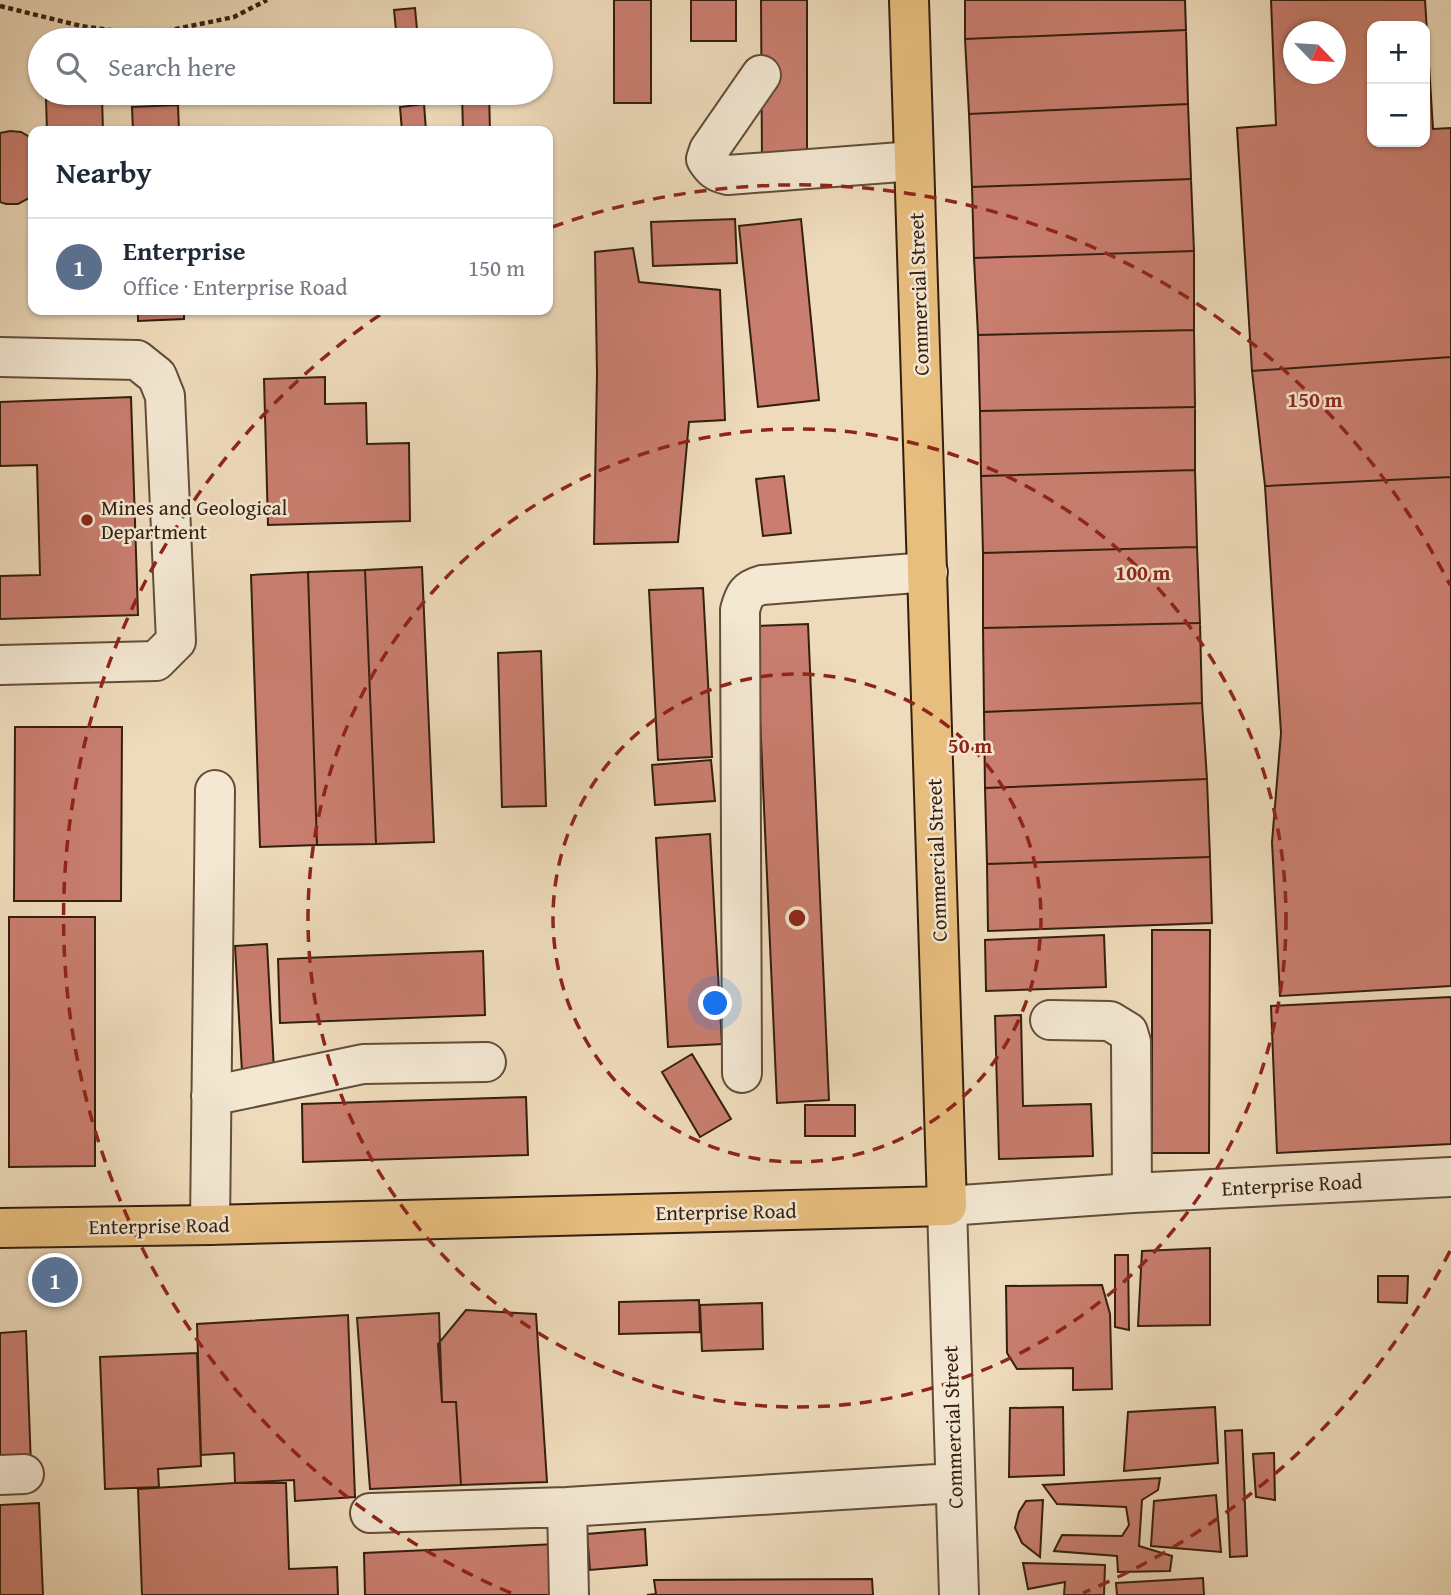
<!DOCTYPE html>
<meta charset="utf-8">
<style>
:root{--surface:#fff;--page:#f2f2f3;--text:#1f2937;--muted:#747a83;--line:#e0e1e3;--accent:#0f766e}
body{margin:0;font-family:"Gentium Book Plus",serif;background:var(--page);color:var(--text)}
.controls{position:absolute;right:21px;top:21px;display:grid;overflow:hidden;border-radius:14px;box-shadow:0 2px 5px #0004}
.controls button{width:63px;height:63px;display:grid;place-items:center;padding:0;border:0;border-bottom:2px solid var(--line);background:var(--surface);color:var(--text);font:35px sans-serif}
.compass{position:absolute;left:1283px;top:21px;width:63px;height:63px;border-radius:50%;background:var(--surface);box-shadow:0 2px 5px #0004;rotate:115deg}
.you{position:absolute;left:716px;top:1004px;width:24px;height:24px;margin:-18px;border:5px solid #fff;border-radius:50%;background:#1a73e8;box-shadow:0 0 0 10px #1a73e833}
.badge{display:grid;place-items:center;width:46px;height:46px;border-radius:50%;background:var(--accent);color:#fff;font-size:23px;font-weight:700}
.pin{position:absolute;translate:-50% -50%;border:4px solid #fff;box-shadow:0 2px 7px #0006}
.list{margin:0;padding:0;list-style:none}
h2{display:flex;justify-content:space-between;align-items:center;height:91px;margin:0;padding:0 28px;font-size:30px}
h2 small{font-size:23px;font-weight:400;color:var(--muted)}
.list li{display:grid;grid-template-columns:46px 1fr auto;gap:21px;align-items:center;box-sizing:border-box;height:98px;padding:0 28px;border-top:2px solid var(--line)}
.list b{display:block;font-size:26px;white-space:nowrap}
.list p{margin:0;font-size:23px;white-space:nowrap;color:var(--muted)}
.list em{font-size:23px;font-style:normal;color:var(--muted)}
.icon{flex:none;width:38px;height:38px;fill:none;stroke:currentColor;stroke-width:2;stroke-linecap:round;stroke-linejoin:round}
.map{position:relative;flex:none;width:1451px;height:1595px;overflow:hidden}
.search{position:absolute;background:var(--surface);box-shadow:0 2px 5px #0004;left:28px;top:28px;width:525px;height:77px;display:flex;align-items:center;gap:18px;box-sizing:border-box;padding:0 24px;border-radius:38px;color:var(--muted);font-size:26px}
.panel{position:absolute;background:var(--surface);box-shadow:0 2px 5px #0004;left:28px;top:126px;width:525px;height:189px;border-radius:14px}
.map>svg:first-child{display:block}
.building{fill:#c97e6f;stroke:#341e0e;stroke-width:2;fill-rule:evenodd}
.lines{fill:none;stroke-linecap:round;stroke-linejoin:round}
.minor-casing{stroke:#624d39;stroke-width:42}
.major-casing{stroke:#341e0e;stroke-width:42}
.path{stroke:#341e0e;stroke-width:4.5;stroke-dasharray:5 3.5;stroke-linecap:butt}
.minor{stroke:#f4e8d3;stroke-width:38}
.major{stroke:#e7be7e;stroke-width:38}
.ring{fill:none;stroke:#8f2418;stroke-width:3.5;stroke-dasharray:12 9}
.poi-dot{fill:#8f2418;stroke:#f4e8d3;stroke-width:2.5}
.labels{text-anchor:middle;stroke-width:5;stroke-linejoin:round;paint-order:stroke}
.street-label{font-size:21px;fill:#341e0e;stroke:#f4e8d3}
.poi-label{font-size:21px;fill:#341e0e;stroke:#f4e8d3;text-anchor:start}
.centre{fill:#8f2418;stroke:#f4e8d3;stroke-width:3.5}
.ring-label{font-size:21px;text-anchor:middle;font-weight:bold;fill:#8f2418;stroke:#f4e8d3;stroke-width:5;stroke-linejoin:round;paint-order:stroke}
</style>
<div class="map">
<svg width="1451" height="1595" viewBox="0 0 1451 1595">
<rect width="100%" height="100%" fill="#eedbbb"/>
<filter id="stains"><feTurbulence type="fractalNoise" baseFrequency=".00286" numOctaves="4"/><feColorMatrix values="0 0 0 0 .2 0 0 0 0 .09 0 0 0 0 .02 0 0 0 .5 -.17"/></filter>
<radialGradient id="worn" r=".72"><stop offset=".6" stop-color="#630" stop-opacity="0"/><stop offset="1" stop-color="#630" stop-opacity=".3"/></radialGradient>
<!-- building -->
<path class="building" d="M614,0H651V103H614Z
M691,0H736V41H691Z
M761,0H807V160H762Z
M965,0H1185L1186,30L965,39Z
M1271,0H1425L1433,129L1451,128V357L1252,371L1237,128L1276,125ZM1372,26H1425V142H1372ZM1294,32H1336V74H1294Z
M415,8L418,40H397L394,10Z
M1186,30L1188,104L969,114L965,39Z
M462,93H489L490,131H463Z
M102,97L103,131H47L46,99Z
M424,104L426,131H402L400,107Z
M1188,104L1191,179L972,187L969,114Z
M178,105L179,131H133L132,107Z
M10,131L21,132L33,139V196L18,204H6L0,202V133Z
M1191,179L1194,251L974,258L972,187Z
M735,219L737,263L653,266L651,222Z
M801,219L819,400L758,407L739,226Z
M633,248L639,282L720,290L725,420L689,422L678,542L594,544L597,373L595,252Z
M1194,251V330L978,335L974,258Z
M138,310H184V319L138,321Z
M1194,330L1195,407L980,411L978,335Z
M1451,357V477L1265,486L1252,371Z
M325,377V404L366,403L367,444L409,443L410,521L268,525L264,379Z
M131,397L138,615L0,619V576L40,575L37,465L0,466V402Z
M1195,407V470L981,476L980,411Z
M1195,470L1197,547L983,553L981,476Z
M784,476L791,533L763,536L756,479Z
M1451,477V986L1280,996L1272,842L1281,733L1265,486Z
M1197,547L1200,623L983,628V553Z
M422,567L434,842L376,844L365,570Z
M365,570L376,844L317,845L308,572Z
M308,572L317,845L260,847L251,575Z
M703,588L712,757L658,760L649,590Z
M1200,623L1202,703L984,712L983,628Z
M808,624L829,1100L777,1103L756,626Z
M541,651L546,806L502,807L498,653Z
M1202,703L1207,779L985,788L984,712Z
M15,727H122L121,901H14Z
M711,760L715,801L655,805L652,765Z
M1207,779L1210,857L987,864L985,788Z
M710,834L722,1044L668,1047L656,838Z
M1210,857L1212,923L988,931L987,864Z
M9,917H95V1166L9,1167Z
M1152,930H1210L1209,1153H1152Z
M1104,935L1106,987L986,991L985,940Z
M267,944L274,1070L242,1072L235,946Z
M483,951L485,1015L280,1023L278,959Z
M1451,997V1144L1277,1153L1271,1006Z
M1021,1015L1023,1106L1091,1104L1093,1156L999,1159L995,1016Z
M692,1054L731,1119L700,1137L662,1072Z
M526,1097L528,1155L303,1162L302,1104Z
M805,1105H855V1136H805Z
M1210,1248V1325L1138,1326L1142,1251Z
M1115,1255H1128L1129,1330L1115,1327Z
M1378,1276H1408L1407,1303L1378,1302Z
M1102,1285L1110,1314L1112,1389L1073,1390V1368L1017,1369L1007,1353L1006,1286Z
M699,1300L700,1332L619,1334V1302Z
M762,1303L763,1349L702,1351L700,1305Z
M466,1310L536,1314L547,1482L461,1485L456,1402H442L438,1344Z
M439,1313L442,1402H456L461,1485L370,1489L357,1318Z
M348,1315L355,1497L295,1501L294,1480L235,1483L234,1453L201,1455L197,1324Z
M26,1331L31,1466L0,1467V1333Z
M197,1353L201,1466L158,1469L159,1487L105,1489L100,1357Z
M1063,1407L1064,1475L1009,1477L1010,1408Z
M1215,1407L1218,1463L1124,1471L1128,1412Z
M1242,1430L1247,1556L1230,1557L1225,1431Z
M1274,1453L1275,1500L1256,1497L1253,1454Z
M1160,1478L1158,1490L1142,1500L1139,1546L1172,1556L1170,1571L1118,1572L1117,1556L1054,1551L1062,1535L1122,1536L1129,1525L1126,1507L1057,1504L1043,1485Z
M235,1483H286L289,1569L337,1567L338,1595H142L138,1489Z
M1216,1495L1221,1552L1151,1546L1154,1501Z
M1043,1500L1040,1557L1022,1543L1015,1528L1019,1512L1026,1501Z
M39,1503L43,1595H0V1505Z
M645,1529L647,1565L590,1570L587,1534Z
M556,1544L558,1595H365L364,1553Z
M1023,1563L1105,1565L1104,1595H1064L1065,1582L1028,1589Z
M1203,1578L1204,1595H1117L1116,1583Z
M872,1579L873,1595H647L656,1594L654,1580Z"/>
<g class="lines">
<defs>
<path id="minor" d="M761,75L709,150L706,159C712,169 717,173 728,175L914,161
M0,357L137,360L157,376L165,396L176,641L156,661L0,665
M1050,1020L1110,1021L1128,1032L1131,1042L1132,1193
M742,1073L740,610C744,595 747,589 762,585L928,572
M211,1096L363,1064L486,1062
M210,1225L215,790
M0,1475L24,1474
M567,1507L569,1595
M370,1513L567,1507L954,1483
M959,1595L947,1206L1132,1193L1451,1177"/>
<path id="major" d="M0,1228L210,1225L947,1206L909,0"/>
</defs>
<!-- minor casing -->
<use href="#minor" class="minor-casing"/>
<!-- major casing -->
<use href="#major" class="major-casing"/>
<!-- path -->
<path class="path" d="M0,6L81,26L147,35L234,17L267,0"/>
<!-- minor -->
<use href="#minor" class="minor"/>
<!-- major -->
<use href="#major" class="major"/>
</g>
<!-- distance rings -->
<g class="ring">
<circle cx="797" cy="918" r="244"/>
<circle cx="797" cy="918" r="489"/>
<path d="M1450 1251A733 733 0 0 1 1083 1593M511 1593A733 733 0 0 1 387 310M552 227A733 733 0 0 1 1450 585"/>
</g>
<!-- markers -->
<circle class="poi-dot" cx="87" cy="520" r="7"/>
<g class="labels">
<!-- street labels -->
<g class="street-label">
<text transform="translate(919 294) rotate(-92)" y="7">Commercial Street</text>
<text transform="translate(937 860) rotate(-92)" y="7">Commercial Street</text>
<text transform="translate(1292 1185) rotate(-3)" y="7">Enterprise Road</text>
<text transform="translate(726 1212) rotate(-1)" y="7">Enterprise Road</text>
<text transform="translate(159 1226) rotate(-1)" y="7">Enterprise Road</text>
<text transform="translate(953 1427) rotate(-92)" y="7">Commercial Street</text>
</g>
<!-- poi labels -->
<g class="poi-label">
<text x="101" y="515">Mines and Geological<tspan x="101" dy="24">Department</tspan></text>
</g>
</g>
<circle cx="797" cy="918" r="10" class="centre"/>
<g class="ring-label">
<text x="1315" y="407">150 m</text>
<text x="1143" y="580">100 m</text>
<text x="970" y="753">50 m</text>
</g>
<rect width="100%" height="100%" filter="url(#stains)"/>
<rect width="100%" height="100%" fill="url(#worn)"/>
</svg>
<div class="controls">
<button>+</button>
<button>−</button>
</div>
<svg class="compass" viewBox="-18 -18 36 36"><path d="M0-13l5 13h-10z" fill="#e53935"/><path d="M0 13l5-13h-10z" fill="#747a83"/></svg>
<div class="you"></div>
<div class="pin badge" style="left:55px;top:1280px;background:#5c6f8a">1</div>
<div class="search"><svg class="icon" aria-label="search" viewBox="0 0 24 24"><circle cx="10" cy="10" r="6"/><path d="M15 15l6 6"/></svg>Search here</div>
<section class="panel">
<h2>Nearby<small></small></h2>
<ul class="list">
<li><span class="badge" style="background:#5c6f8a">1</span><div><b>Enterprise</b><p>Office · Enterprise Road</p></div><em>150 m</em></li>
</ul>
</section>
</div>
